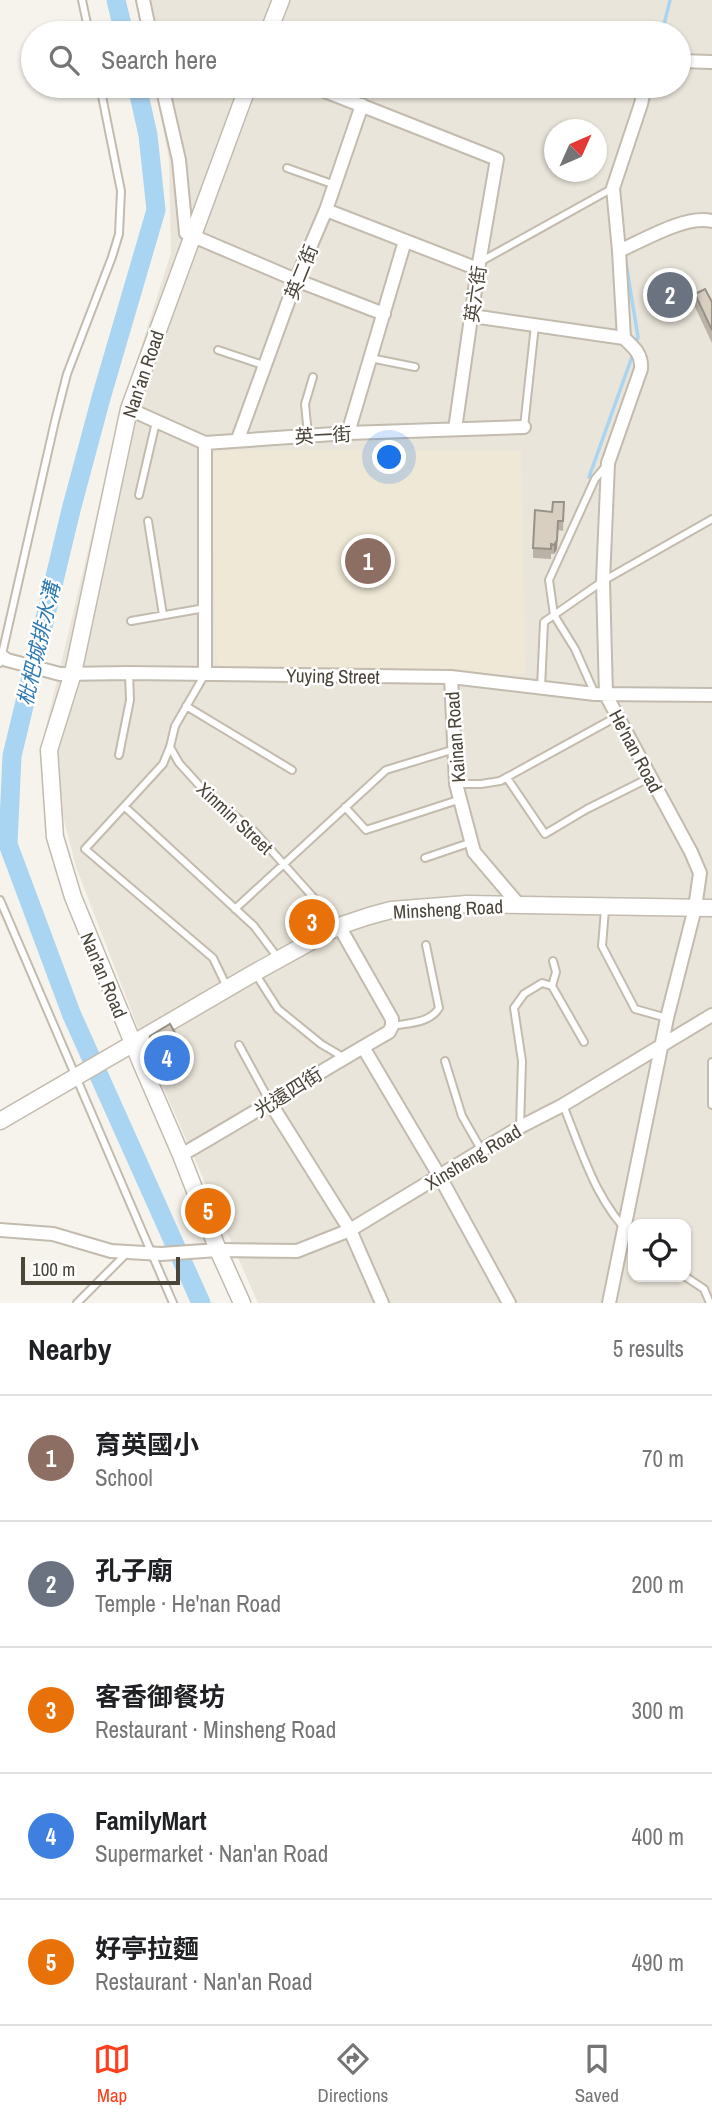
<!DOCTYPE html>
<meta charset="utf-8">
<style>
:root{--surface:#fff;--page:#f6f6f6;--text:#202124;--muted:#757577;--line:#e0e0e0;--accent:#fc3f1d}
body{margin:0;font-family:"Archivo Narrow","Noto Sans TC",sans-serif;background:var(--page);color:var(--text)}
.controls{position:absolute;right:21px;bottom:21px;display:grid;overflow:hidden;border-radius:14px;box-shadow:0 2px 5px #0004}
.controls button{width:63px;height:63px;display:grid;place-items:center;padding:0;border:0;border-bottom:2px solid var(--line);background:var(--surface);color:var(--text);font:35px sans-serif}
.compass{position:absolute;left:544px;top:119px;width:63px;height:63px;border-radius:50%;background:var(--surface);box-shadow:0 2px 5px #0004;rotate:45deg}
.scale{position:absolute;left:21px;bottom:18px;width:159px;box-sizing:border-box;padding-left:7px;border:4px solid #4b4439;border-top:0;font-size:19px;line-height:24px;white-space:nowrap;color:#4b4439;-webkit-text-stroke:5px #fff;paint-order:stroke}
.you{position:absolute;left:390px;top:458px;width:24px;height:24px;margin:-18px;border:5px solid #fff;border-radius:50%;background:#1a73e8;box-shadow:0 0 0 10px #1a73e833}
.badge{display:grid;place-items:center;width:46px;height:46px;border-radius:50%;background:var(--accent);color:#fff;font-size:23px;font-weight:700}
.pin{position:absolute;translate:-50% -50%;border:4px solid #fff;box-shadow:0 2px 7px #0006}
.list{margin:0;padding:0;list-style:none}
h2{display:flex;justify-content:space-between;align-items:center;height:91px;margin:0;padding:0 28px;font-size:30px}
h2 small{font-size:23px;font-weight:400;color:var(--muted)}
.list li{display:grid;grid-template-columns:46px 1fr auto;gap:21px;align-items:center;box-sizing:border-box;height:126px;padding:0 28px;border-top:2px solid var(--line)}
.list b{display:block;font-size:26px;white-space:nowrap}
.list p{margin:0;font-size:23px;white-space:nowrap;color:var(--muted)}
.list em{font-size:23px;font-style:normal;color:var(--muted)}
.icon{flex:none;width:38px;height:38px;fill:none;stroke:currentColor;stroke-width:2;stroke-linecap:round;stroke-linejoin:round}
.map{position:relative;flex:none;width:712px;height:1303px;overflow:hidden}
.search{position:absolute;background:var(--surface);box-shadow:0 2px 5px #0004;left:21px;right:21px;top:21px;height:77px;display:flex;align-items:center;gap:18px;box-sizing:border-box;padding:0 24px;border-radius:38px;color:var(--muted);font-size:26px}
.sheet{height:721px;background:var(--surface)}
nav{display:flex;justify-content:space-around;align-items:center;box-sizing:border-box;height:98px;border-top:2px solid var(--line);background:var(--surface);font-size:19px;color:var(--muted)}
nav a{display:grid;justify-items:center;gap:4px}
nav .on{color:var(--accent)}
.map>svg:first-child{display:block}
.residential{fill:#eae5da;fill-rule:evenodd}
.education{fill:#efe8d6}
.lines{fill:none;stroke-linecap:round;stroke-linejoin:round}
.stream{stroke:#a9d4f2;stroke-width:3.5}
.river{stroke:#a9d4f2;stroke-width:19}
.service-casing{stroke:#c2bbae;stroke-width:10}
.minor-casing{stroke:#c2bbae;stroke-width:16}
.tertiary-casing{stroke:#c2bbae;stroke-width:19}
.service{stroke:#fff;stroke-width:6}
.minor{stroke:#fff;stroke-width:12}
.tertiary{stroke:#fff;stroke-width:16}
.wall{fill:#bab2a6}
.shaded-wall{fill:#979187}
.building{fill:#d8cfc1;stroke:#979187;stroke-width:2}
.labels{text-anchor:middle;stroke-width:5;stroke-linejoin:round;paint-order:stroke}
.street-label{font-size:19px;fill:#4b4439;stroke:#fff}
.water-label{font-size:21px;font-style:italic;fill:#2e7ab2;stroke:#fff}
</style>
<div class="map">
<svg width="712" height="1303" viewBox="0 0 712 1303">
<rect width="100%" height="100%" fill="#f6f3ec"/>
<!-- residential -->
<path class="residential" d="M139,0H712V1303H258L145,1046L76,867L43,739L123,404L171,253L169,160L155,86H679V33H145ZM554,130H596V172H554ZM633,1224H686V1277H633Z"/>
<!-- education -->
<path class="education" d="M239,450L521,451L525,674L217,668L210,453Z"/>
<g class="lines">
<!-- stream -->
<path class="stream" d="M662,33L670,0
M625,257L638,337L635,346
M589,477L633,354"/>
<!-- river -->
<path class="river" d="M116,0L124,33
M137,86L148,135L156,210L101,398L71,510L12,756L8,844L71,1013L201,1303"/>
<defs>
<path id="service" d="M82,0L89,33
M287,168L335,185
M480,262L613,188
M218,350L266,366
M370,358L415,367
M524,427L535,325
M308,435L305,404L313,377
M139,495L156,422
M148,521L163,615
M131,621L205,608
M0,663L55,421L67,374L112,257L119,234L121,191L100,86
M205,674L175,726L170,747L163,764L85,849L213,958L227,987
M541,688L544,622L603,581L712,519
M595,694L575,649L554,615L549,580L595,479L605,467
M186,706L292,770
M170,747L179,763L208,795L254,831L338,925
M119,755L130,700L129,673
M507,778L545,834L587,809L651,777
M456,784H481L500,781L618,716
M125,807L254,926L278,958
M345,807L366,830L461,799
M425,858L472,842
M0,900L173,1303
M235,909L386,770L455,749
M605,909L602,946L635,1009L667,1018
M255,973L278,1009L321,1044L343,1057
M552,986L556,972L553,961
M392,1026C409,1023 430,1023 439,1008L426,945
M239,1045L270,1102
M445,1061L462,1116L482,1151
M712,1062V1105
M563,1105C582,1152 596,1202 633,1237
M520,1127L522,1061L514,1008L524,994L542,983L552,986L584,1042
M686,1277L704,1289L710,1303
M77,1303L127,1253"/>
<path id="minor" d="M143,0L150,33
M679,61L712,62
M162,86L179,160L186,233L296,280L384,314
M312,86L497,159L478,269L455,429
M326,210L478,269
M619,251L613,188L641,104L645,86
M472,316L624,338
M129,409L205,443L348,433L524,427
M348,433L405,241
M238,439L296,280L326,210L362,105
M0,655L7,660L60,674L129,673L451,677L595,694L712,695
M205,674V443
M451,677L456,784L474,852L519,905
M363,1047L440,1177L509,1303
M271,1104L350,1230L382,1303
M181,1155C251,1115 319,1072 389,1032L392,1026V1019L339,926
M0,1230L53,1234L111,1251L161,1254L218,1250L297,1251L350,1230L520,1127L563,1105L712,1015
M609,1303L667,1018L695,908L700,873L691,852L606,695L603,581L608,463L641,369C642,353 634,348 624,338L619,251C644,240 685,215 712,221"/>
<path id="tertiary" d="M268,33L281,0
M0,1121L254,973L339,926L369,916L391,910L467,904L712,908
M242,1303L218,1250L181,1155L142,1065L73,897L55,837L49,750L73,673L129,409L248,86"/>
</defs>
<!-- service casing -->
<use href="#service" class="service-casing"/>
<!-- minor casing -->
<use href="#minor" class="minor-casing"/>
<!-- tertiary casing -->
<use href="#tertiary" class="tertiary-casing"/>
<!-- service -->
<use href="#service" class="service"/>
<!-- minor -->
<use href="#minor" class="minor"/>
<!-- tertiary -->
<use href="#tertiary" class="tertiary"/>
</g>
<!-- wall -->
<path class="wall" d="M695,294L712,302V343L695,307Z
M564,512L563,531L558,530L557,549L554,554H551V559L533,558V548Z
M149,1042L187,1064L157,1071L149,1052Z"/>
<!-- shaded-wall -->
<path class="shaded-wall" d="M558,521L557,549L554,554V545Z
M187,1054V1064L157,1071V1061Z"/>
<!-- building -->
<path class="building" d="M705,289L712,302V330L695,294Z
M553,502H564L563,521H558L557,540L554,545L551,544V549L533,548L535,510L552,512Z
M170,1024L187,1054L157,1061L149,1042L150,1036Z"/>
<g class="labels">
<!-- street labels -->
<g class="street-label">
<text transform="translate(301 272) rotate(-68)" y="7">英二街</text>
<text transform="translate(475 294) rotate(-82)" y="7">英六街</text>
<text transform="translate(143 374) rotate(-71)" y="7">Nan’an Road</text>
<text transform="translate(323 435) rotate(-3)" y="7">英一街</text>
<text transform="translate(333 676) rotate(1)" y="7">Yuying Street</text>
<text transform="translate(455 737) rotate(-94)" y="7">Kainan Road</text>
<text transform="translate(636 751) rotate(62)" y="7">He'nan Road</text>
<text transform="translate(235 818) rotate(43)" y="7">Xinmin Street</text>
<text transform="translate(448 909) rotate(-3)" y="7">Minsheng Road</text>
<text transform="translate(104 975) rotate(67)" y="7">Nan'an Road</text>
<text transform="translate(288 1092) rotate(-32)" y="7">光遠四街</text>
<text transform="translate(473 1157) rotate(-31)" y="7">Xinsheng Road</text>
</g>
<!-- water labels -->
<g class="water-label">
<text transform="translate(39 644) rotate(-77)" y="7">枇杷城排水溝</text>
</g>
</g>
</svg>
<div class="controls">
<button><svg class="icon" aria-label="locate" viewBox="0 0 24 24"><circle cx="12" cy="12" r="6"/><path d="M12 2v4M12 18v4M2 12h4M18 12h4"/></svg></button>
</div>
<svg class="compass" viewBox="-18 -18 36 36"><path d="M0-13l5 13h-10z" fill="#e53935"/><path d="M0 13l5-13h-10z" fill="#757577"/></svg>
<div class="scale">100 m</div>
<div class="you"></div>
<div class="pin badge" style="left:368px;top:561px;background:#8d6e63">1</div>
<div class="pin badge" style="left:670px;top:295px;background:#6b7280">2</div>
<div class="pin badge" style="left:312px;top:922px;background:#e8710a">3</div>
<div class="pin badge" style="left:167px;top:1058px;background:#3f7fe0">4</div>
<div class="pin badge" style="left:208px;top:1211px;background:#e8710a">5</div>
<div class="search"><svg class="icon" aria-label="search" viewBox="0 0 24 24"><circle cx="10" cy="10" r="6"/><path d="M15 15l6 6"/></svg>Search here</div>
</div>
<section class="sheet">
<h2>Nearby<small>5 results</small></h2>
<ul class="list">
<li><span class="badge" style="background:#8d6e63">1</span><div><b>育英國小</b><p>School</p></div><em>70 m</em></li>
<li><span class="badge" style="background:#6b7280">2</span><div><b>孔子廟</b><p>Temple · He'nan Road</p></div><em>200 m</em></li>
<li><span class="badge" style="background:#e8710a">3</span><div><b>客香御餐坊</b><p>Restaurant · Minsheng Road</p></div><em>300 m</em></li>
<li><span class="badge" style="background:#3f7fe0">4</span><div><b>FamilyMart</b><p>Supermarket · Nan'an Road</p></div><em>400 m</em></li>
<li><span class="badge" style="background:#e8710a">5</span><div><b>好亭拉麵</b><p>Restaurant · Nan'an Road</p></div><em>490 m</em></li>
</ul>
</section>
<nav>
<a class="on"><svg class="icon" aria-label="map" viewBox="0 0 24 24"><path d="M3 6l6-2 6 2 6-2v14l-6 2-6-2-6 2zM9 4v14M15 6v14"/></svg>Map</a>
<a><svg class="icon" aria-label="directions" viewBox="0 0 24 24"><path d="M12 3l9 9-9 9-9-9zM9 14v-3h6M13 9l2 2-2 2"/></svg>Directions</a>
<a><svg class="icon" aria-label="saved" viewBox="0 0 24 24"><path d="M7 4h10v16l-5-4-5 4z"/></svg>Saved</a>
</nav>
